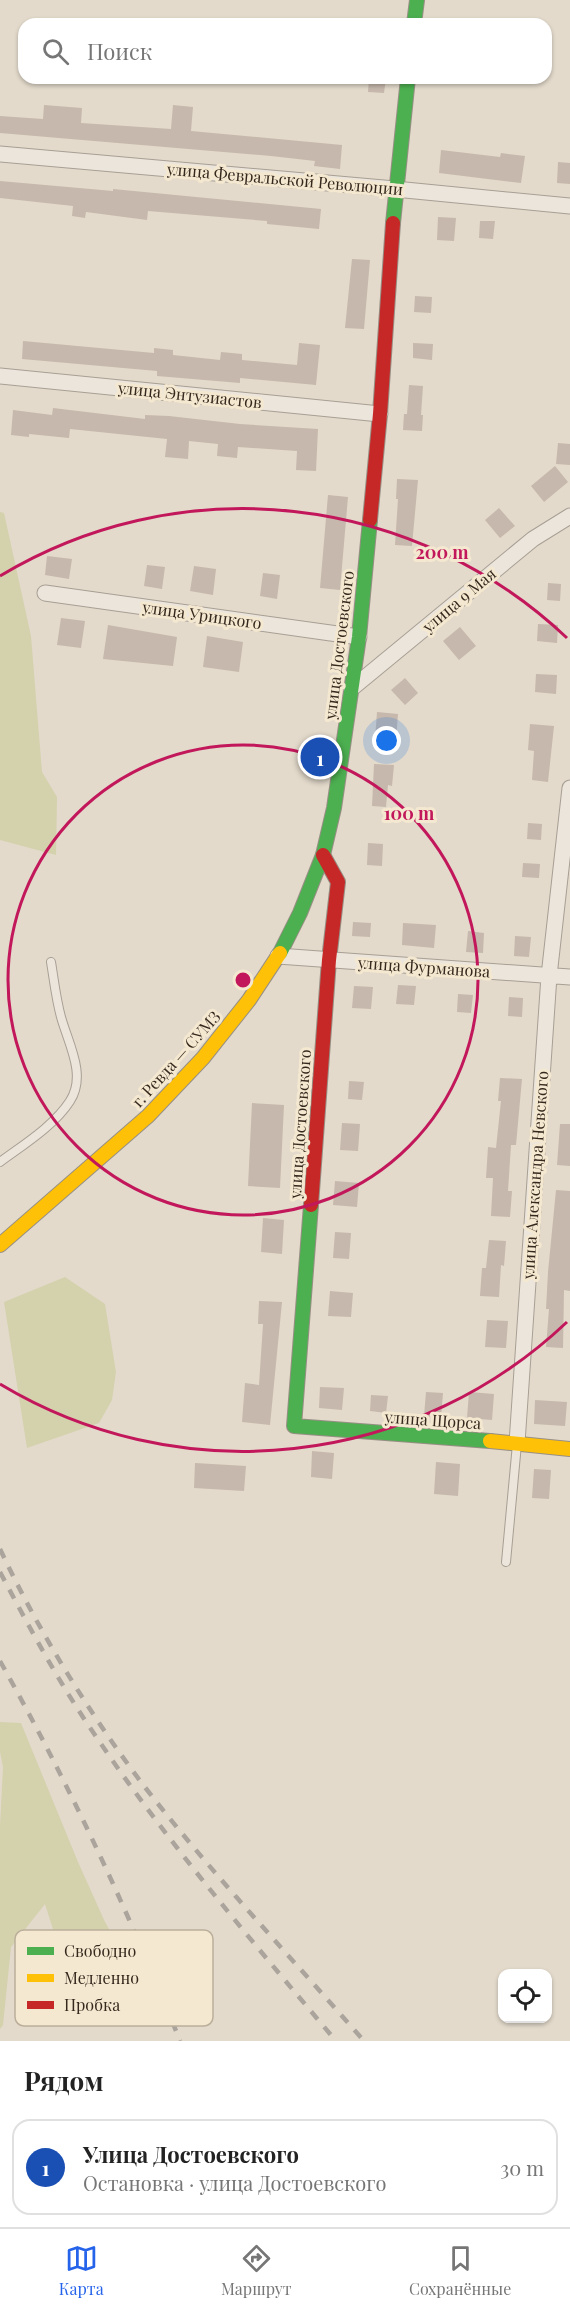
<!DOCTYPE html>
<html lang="ru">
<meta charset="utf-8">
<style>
:root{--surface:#fff;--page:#f6f6f6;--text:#222;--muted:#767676;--line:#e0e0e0;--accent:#2563eb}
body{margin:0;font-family:"Playfair Display",serif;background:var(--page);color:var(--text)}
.controls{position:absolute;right:18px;bottom:18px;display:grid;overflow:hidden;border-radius:12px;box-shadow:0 2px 4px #0004}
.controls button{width:54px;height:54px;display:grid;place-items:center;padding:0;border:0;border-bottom:2px solid var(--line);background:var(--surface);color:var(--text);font:30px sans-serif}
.you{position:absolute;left:387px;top:741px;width:21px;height:21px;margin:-15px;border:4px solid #fff;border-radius:50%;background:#1a73e8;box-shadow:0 0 0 9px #1a73e833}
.badge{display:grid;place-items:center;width:39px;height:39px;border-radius:50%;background:var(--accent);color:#fff;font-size:20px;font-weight:700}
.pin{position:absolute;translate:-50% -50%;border:3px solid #fff;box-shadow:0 2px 6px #0006}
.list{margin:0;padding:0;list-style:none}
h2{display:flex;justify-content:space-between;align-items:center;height:78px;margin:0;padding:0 24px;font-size:26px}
h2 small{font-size:20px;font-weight:400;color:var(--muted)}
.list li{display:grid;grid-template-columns:39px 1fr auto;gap:18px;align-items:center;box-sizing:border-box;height:96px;margin:0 12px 12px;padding:0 12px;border:2px solid var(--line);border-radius:18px}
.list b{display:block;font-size:22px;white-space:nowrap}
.list p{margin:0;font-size:20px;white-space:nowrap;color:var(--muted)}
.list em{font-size:20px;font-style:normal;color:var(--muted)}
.icon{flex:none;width:33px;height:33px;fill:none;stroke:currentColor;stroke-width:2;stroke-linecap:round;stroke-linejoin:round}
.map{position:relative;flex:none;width:570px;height:2041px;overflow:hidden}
.search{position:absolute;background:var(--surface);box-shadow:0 2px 4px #0004;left:18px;right:18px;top:18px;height:66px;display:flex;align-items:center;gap:15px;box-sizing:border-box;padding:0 21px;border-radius:18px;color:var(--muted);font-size:22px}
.sheet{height:186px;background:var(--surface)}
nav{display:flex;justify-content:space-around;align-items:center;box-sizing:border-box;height:84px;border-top:2px solid var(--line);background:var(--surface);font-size:16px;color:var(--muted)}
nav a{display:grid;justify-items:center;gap:3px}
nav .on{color:var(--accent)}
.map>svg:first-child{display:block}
.green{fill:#d4d1ad}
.building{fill:#c6b8ac}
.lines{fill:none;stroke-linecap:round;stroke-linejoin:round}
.lane-casing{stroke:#a89f94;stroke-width:10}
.street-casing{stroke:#a89f94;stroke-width:17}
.fast-casing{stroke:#978f84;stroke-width:16}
.slow-casing{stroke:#978f84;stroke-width:16}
.jam-casing{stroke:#978f84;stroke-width:16}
.lane{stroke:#ebe5dc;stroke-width:8}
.street{stroke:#ebe5dc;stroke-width:15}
.fast{stroke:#4caf50;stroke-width:14}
.slow{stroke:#ffc107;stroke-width:14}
.jam{stroke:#c62828;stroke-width:14}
.rail{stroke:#aaa49c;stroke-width:4.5;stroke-dasharray:10 10;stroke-linecap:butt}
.ring{fill:none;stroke:#c2185b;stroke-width:3}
.labels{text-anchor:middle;stroke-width:6;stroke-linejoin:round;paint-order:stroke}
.street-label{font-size:16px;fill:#35281d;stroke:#f4e8d0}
.key{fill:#f4e8d0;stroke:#bbae9a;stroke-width:1.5}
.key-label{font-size:16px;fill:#35281d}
.centre{fill:#c2185b;stroke:#f4e8d0;stroke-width:3}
.ring-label{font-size:18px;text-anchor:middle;font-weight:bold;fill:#c2185b;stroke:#f4e8d0;stroke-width:6;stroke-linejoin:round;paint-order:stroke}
</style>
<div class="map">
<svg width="570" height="2041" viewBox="0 0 570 2041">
<rect width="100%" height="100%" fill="#e3dacb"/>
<!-- green -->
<path class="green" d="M0,512L4,513L31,636L42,772L57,797L56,855L0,840Z
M65,1277L105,1304L116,1372L112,1400L99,1423L27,1448L4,1302Z
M0,1722L21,1723L78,1862L105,1922L138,1980L67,1954L58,1945L45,1904L11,1947L3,2025L0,2029V1826L3,1767L0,1752Z"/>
<!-- building -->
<path class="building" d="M369,78H386L384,93L368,92Z
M44,105L82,108L81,123L171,129L173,105L193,107L191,131L342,145L340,169L314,166L315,161L271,156L0,133V116L43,119Z
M441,150L500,157L501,153L525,156L521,183L439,173Z
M558,162L570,163V184L557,183Z
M0,181L113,191V189L321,209L319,229L267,224V221L148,211L147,220L86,212L85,218L72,216L73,206L0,198Z
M438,217L456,218L454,241L437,240Z
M480,221H495L493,239L479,238Z
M352,259L370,260L364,329L345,328Z
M415,296L432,297L431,313L414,312Z
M23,341L154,353V348L173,350V355L220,360L221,352L242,354V360L297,365L299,343L320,345L316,385L240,378V383L157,376V371L22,359Z
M413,343L433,344L432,360L413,358Z
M409,385L423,386L421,415H423L422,431L403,430L404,414H407Z
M53,408L145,419V415L169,416L240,424L318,429L316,471L296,470L297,451L238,447L237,458L217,456L218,444L189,441L188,459L165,457L167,439L70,429L69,438L29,434V437L11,435L13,410L52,415Z
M558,443L570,444V465L556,464Z
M555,466L568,482L544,502L531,486Z
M397,479L418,480L412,546L395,545L398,499H396Z
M328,495L348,497L340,590L320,588Z
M499,508L515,526L500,538L485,520Z
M47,556L72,559L69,579L45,575Z
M147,565L165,567L162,589L144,586Z
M194,566L216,569L213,595L190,591Z
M263,573L280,575L277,599L260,596Z
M548,583L561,584L560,601L547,600Z
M61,618L85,621L81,648L57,645Z
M538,624L558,625L557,643L537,641Z
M108,625L177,637L173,666L103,659Z
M460,627L476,646L459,660L443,641Z
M207,636L243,642L239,672L203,667Z
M536,674L557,675L556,694L535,692Z
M405,678L418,693L405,705L391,690Z
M377,712L398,714L396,740L375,739Z
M530,724L554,726L548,782L532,780L534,751L528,750Z
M374,764L394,765L392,786L388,785L386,807L372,806Z
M528,823L542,824L541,840L527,839Z
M368,843L383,844L382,866L367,865Z
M523,863L540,864L539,878L522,877Z
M353,922L371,923L370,937L352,936Z
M403,923L436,925L434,948L402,945Z
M468,931L484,933L483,953L466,952Z
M515,936L531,937L529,957L514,956Z
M398,985L416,986L414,1005L396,1004Z
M354,986L373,987L371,1009L352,1008Z
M458,994L473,995L471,1013L457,1012Z
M509,997L523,998L522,1017L508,1016Z
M500,1078L522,1079L516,1145H511L508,1191H512L510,1217L491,1216L493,1178H486L488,1147L496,1148L501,1101H498Z
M349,1081L364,1082L362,1100L348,1099Z
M252,1103L284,1105L280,1188L248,1186Z
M342,1123L360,1124L358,1151L340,1150Z
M560,1124H570V1166L557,1165Z
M335,1181L359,1183L357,1207L333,1205Z
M556,1190L570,1191V1291L564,1290L563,1348L546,1347L549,1309H546L548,1272Z
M263,1218L284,1220L282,1254L261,1252Z
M335,1232L351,1233L349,1259L333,1258Z
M489,1240L506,1241L504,1266L501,1265L499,1297L480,1296L482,1268H486Z
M330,1291L353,1293L351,1317L328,1316Z
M259,1301L282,1302L270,1425L242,1422L245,1383L259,1385L263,1324H258Z
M487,1320L508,1321L506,1348L485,1347Z
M320,1387L344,1388L342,1410L319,1408Z
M426,1392L443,1393L441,1418L424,1416Z
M469,1392L494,1394L492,1420L467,1418Z
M371,1395L388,1396L386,1413L370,1411Z
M535,1400L567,1402L565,1426L534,1424Z
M312,1451L334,1453L332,1479L311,1477Z
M436,1462L460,1464L458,1496L434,1494Z
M195,1463L246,1466L244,1491L194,1488Z
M534,1469L551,1470L549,1499L532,1498Z"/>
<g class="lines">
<defs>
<path id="lane" d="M0,1162C23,1145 54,1126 70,1101C87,1075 68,1043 61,1017C56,999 54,980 51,962
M506,1562L517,1444"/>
<path id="street" d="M0,154L395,189L570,206
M0,376L380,414
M45,593L359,637
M351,689L533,539L570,516
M278,956L570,977
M517,1443L549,976L570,788"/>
<path id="fast" d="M414,24L417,0
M393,223L408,78
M280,953L300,913L323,855L334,808L359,637L370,520
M311,1205L294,1426L490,1441"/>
<path id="slow" d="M0,1245L148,1116L203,1058L249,1000L280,953
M490,1441L570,1449"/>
<path id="jam" d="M370,520L380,414L393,223
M311,1205L329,960L338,882L323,855"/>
</defs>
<!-- lane casing -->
<use href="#lane" class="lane-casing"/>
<!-- street casing -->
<use href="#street" class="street-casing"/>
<!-- fast casing -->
<use href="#fast" class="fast-casing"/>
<!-- slow casing -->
<use href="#slow" class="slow-casing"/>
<!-- jam casing -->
<use href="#jam" class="jam-casing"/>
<!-- lane -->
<use href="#lane" class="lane"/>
<!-- street -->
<use href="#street" class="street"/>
<!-- fast -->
<use href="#fast" class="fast"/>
<!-- slow -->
<use href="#slow" class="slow"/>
<!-- jam -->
<use href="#jam" class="jam"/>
<!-- rail -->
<path class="rail" d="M0,1549C39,1632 89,1713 144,1786C213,1875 290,1956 364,2041
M0,1572C25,1619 50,1666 79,1711C155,1828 246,1934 336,2041
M0,1661C69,1784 128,1910 180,2041"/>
</g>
<!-- distance rings -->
<g class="ring">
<circle cx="243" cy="980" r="235"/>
<path d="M567 1322A471 471 0 0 1 0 1384M0 576A471 471 0 0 1 567 638"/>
</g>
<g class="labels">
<!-- street labels -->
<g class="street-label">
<text transform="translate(285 179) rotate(5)" y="6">улица Февральской Революции</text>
<text transform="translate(190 395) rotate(6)" y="6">улица Энтузиастов</text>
<text transform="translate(459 600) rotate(-40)" y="6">улица 9 Мая</text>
<text transform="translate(202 615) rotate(8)" y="6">улица Урицкого</text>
<text transform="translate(339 645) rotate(-83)" y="6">улица Достоевского</text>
<text transform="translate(424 967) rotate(4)" y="6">улица Фурманова</text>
<text transform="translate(176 1059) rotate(-48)" y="6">г. Ревда — СУМЗ</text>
<text transform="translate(300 1124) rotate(-86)" y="6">улица Достоевского</text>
<text transform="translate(535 1175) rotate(-86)" y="6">улица Александра Невского</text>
<text transform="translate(433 1420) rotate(4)" y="6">улица Щорса</text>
</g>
</g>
<!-- legend -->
<rect x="15" y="1930" width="198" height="96" rx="9" class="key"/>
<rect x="27" y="1947" width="27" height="8" fill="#4caf50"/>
<rect x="27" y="1974" width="27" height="8" fill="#ffc107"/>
<rect x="27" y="2001" width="27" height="8" fill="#c62828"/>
<g class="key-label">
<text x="64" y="1957">Свободно</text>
<text x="64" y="1984">Медленно</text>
<text x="64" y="2011">Пробка</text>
</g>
<circle cx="243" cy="980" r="9" class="centre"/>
<g class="ring-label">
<text x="442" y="559">200 m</text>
<text x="409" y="820">100 m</text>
</g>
</svg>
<div class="controls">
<button><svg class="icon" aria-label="locate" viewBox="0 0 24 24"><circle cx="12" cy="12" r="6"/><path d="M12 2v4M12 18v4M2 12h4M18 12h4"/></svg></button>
</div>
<div class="you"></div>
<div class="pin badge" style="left:320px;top:757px;background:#1a4fb4">1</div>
<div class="search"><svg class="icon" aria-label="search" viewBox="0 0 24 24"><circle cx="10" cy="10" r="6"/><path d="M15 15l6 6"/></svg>Поиск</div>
</div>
<section class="sheet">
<h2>Рядом<small></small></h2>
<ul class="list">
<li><span class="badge" style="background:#1a4fb4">1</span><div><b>Улица Достоевского</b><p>Остановка · улица Достоевского</p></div><em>30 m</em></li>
</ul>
</section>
<nav>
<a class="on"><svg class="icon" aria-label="map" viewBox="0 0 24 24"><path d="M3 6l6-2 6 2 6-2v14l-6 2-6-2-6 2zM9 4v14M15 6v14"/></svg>Карта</a>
<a><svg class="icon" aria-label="directions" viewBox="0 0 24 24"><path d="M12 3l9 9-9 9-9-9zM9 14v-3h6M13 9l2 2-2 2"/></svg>Маршрут</a>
<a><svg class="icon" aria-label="saved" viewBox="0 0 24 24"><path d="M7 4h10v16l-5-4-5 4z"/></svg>Сохранённые</a>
</nav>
